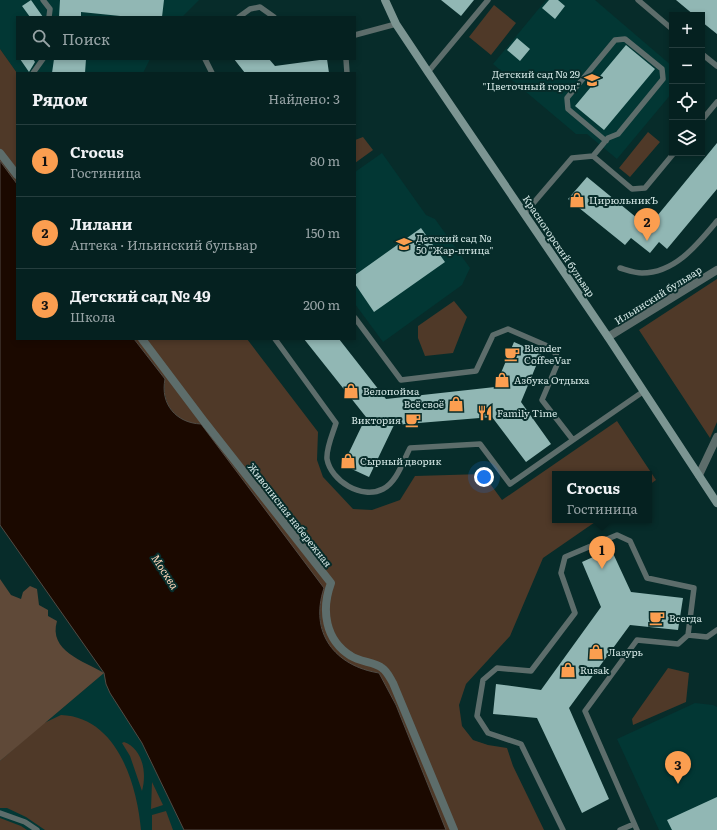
<!DOCTYPE html>
<html lang="ru">
<meta charset="utf-8">
<style>
:root{--surface:#052120;--page:#0e2929;--text:#f1f3f6;--muted:#97a3a5;--line:#263e3e;--accent:#fb9e50}
body{margin:0;font-family:Literata,serif;background:var(--page);color:var(--text)}
.controls{position:absolute;right:12px;top:12px;display:grid;overflow:hidden;border-radius:0px;box-shadow:0 2px 6px #0003}
.controls button{width:36px;height:36px;display:grid;place-items:center;padding:0;border:0;border-bottom:1px solid var(--line);background:var(--surface);color:var(--text);font:20px sans-serif}
.you{position:absolute;left:484px;top:477px;width:14px;height:14px;margin:-10px;border:3px solid #fff;border-radius:50%;background:#1a73e8;box-shadow:0 0 0 6px #1a73e833}
.badge{display:grid;place-items:center;width:26px;height:26px;border-radius:50%;background:var(--accent);color:#111;font-size:13px;font-weight:700}
.pin{position:absolute;translate:-50% -33px;filter:drop-shadow(0 1px 2px #0008)}
.pin::after{content:'';position:absolute;top:21px;width:14px;height:12px;background:inherit;clip-path:polygon(0 0,100% 0,50% 100%)}
.popup{position:absolute;left:552px;top:471px;width:100px;height:52px;box-sizing:border-box;display:grid;place-content:center;border-radius:0px;background:var(--surface);filter:drop-shadow(0 1px 3px #0005);font-size:13px;white-space:nowrap;color:var(--muted)}
.popup b{font-size:15px;color:var(--text)}
.popup::after{content:'';position:absolute;left:50%;top:100%;margin-left:-8px;border:8px solid transparent;border-top-color:var(--surface)}
.list{margin:0;padding:0;list-style:none}
h2{display:flex;justify-content:space-between;align-items:center;height:52px;margin:0;padding:0 16px;font-size:17px}
h2 small{font-size:13px;font-weight:400;color:var(--muted)}
.list li{display:grid;grid-template-columns:26px 1fr auto;gap:12px;align-items:center;box-sizing:border-box;height:72px;padding:0 16px;border-top:1px solid var(--line)}
.list b{display:block;font-size:15px;white-space:nowrap}
.list p{margin:0;font-size:13px;white-space:nowrap;color:var(--muted)}
.list em{font-size:13px;font-style:normal;color:var(--muted)}
.icon{flex:none;width:22px;height:22px;fill:none;stroke:currentColor;stroke-width:2;stroke-linecap:round;stroke-linejoin:round}
.map{position:relative;flex:none;width:717px;height:830px;overflow:hidden}
.search{position:absolute;background:var(--surface);box-shadow:0 2px 6px #0003;left:16px;top:16px;width:340px;height:44px;display:flex;align-items:center;gap:10px;box-sizing:border-box;padding:0 14px;border-radius:0px;color:var(--muted);font-size:15px}
.panel{position:absolute;background:var(--surface);box-shadow:0 2px 6px #0003;left:16px;top:72px;width:340px;height:268px;border-radius:0px}
.map>svg:first-child{display:block}
.built{fill:#023734}
.green{fill:#4f3928}
.forest{fill:#5f4938}
.water{fill:#1b0900;stroke:#524b44}
.building{fill:#91b7b4}
.lines{fill:none;stroke-linecap:round;stroke-linejoin:round}
.lane{stroke:#5d6d6b;stroke-width:5.5}
.street{stroke:#5d6d6b;stroke-width:8}
.secondary{stroke:#7c9592;stroke-width:8}
.labels{text-anchor:middle;stroke-width:4;stroke-linejoin:round;paint-order:stroke}
.poi-label{font-size:10px;fill:#d3e6e4;stroke:#072c2a;text-anchor:start}
.street-label{font-size:10px;fill:#d3e6e4;stroke:#072c2a}
.water-label{font-size:11px;font-style:italic;fill:#fad4b8;stroke:#072c2a}
</style>
<div class="map">
<svg width="717" height="830" viewBox="0 0 717 830">
<rect width="100%" height="100%" fill="#072c2a"/>
<!-- built -->
<path class="built" d="M0,0H199L182,17H17V59H150L143,73H17L0,49Z
M546,0H595L672,66V93L617,159L587,134H576L493,64Z
M382,153L426,215L435,219L470,268L462,285L383,342L355,304V172Z
M104,673L106,684L142,743L184,830H0V761Z
M695,703L713,705L717,707V830H659L617,739Z"/>
<!-- green -->
<path class="green" d="M494,5L516,23L491,55L469,37Z
M0,49L17,73V184L0,161Z
M648,132L660,142L630,177L619,168Z
M363,137L373,150L355,163V140Z
M717,279V422L710,438L639,330Z
M454,301L467,317L453,353L425,356L418,338V326Z
M134,339H247L318,432L317,460L323,477L353,509L372,510L400,500L415,476L483,474L502,500L617,421L656,480L649,485V474H555V520H598L543,558L510,636L466,684L459,705L462,726L473,740L488,745L507,748L513,766L544,830H446L396,705L379,673C336,666 315,640 321,597L201,424C176,423 161,404 165,379Z
M668,668L689,673L686,702L633,725L632,719Z
M61,715C117,717 137,784 141,830H45L26,817L7,808H0V761L42,724Z
M124,742C143,749 147,773 142,791L130,756L122,743Z
M152,782L163,805L151,809Z
M166,811L173,830H152V815Z
M0,818L21,826L27,830H0Z"/>
<!-- forest -->
<path class="forest" d="M0,579L11,595L21,599L23,592L30,586L37,589L39,605L48,610V616L57,621C48,651 84,661 104,673L0,761Z"/>
<!-- water -->
<path class="water" d="M0,161L17,184V339H134L165,379C160,404 176,423 201,424L324,588C309,633 335,666 379,673L396,705L446,830H184L142,743L110,693L106,684L104,673L0,525Z"/>
<!-- building -->
<path class="building" d="M31,0L43,17H30L22,6Z
M60,0H164L162,17H130L81,12V17H59Z
M441,0H474L461,16Z
M549,0H558L565,6L555,19L542,8Z
M676,0H717V34L702,22V15H694Z
M517,38L530,49L520,61L507,50Z
M626,45L655,69L604,130L575,106Z
M20,59H33L35,62L29,72Z
M54,59H86L85,73H52Z
M234,59H269L275,66L327,59L329,73H245Z
M717,143V189L667,249L659,242L650,253L631,238L625,245L568,199L587,177L648,227Z
M421,228L445,262L374,312L355,284V275Z
M304,339H339L386,399L495,387L514,342L541,354L521,402L551,444L526,462L492,417L394,425L369,477L343,465L366,417Z
M611,549L631,592L683,598L678,630L630,625L569,708L609,799L582,813L537,718L493,714L496,684L541,690L601,607L582,562Z
M717,797V830H672L667,820Z"/>
<g class="lines">
<!-- lane -->
<path class="lane" d="M43,0L50,9L49,17
M638,0L672,29
M239,17L250,9L260,7L274,17
M355,35L396,24
M702,54L717,66
M205,59L212,73
M346,59L347,73
M428,72L488,0
M33,73L43,59
M702,120L717,102
M593,156L608,138L618,134L663,79L662,69L625,39L615,40L567,98L568,109L606,141
M524,214L572,158L593,156L632,189L645,188L674,153
M620,268C627,270 635,273 642,273C675,273 697,245 717,221
M355,318L401,380L476,371L493,335L508,329L552,348L559,360L542,400L573,440L644,391
M275,339L336,423C333,433 326,448 327,459C331,481 362,500 383,489C397,482 403,461 410,448L480,444L510,484L573,440
M0,813L25,822L37,830
M563,830L521,744L488,733L477,716L483,680L497,668L531,671L575,613L561,573L565,557L617,535L630,541L647,578L694,588L688,635L707,637L717,630
M620,830L634,824
M637,830L585,711L637,640L678,644L688,635"/>
<!-- street -->
<path class="street" d="M0,153L17,175
M608,337L717,270
M142,339L203,420L331,583C321,610 325,640 351,656C360,662 376,662 382,668C387,671 390,678 393,683L454,830
M699,475L717,437"/>
<!-- secondary -->
<path class="secondary" d="M385,0L396,24L428,72L608,337L717,503"/>
</g>
<!-- icons -->
<defs>
<symbol id="school-bare" viewBox="-9 -9 18 18"><path d="M0-5L7-2L0 1L-7-2ZM-4 1L0 2.5L4 1V4Q0 6-4 4Z" fill="#fb9e50" stroke="#072c2a" stroke-width="2.5" paint-order="stroke"/></symbol>
<symbol id="shop-bare" viewBox="-9 -9 18 18"><path d="M-5-2.5h2.3a2.7 3.5 0 0 1 5.4 0H5L5.5 6h-11ZM-1.5-2.5h3a1.5 2.3 0 0 0-3 0Z" fill="#fb9e50" stroke="#072c2a" stroke-width="2.5" paint-order="stroke"/></symbol>
<symbol id="cafe-bare" viewBox="-9 -9 18 18"><path d="M-5.5-4.5H6V0H3Q3 3.5 0 3.5H-2.5Q-5.5 3.5-5.5 0ZM3-3.2v2h1.7v-2ZM-6 4.5H4V6H-6Z" fill="#fb9e50" stroke="#072c2a" stroke-width="2.5" paint-order="stroke"/></symbol>
<symbol id="restaurant-bare" viewBox="-9 -9 18 18"><path d="M-5-6h1v4h1v-4h1v4h1v-4h1v5L-1.5 .5V6h-2V.5L-5-1ZM5-6V6H3V1.5H1.5Q1.5-4 5-6Z" fill="#fb9e50" stroke="#072c2a" stroke-width="2.5" paint-order="stroke"/></symbol>
</defs>
<g fill-rule="evenodd">
<use href="#school-bare" x="581" y="69" width="22" height="22"/>
<use href="#shop-bare" x="566" y="189" width="22" height="22"/>
<use href="#school-bare" x="393" y="233" width="22" height="22"/>
<use href="#cafe-bare" x="501" y="343" width="22" height="22"/>
<use href="#shop-bare" x="491" y="369" width="22" height="22"/>
<use href="#shop-bare" x="340" y="380" width="22" height="22"/>
<use href="#shop-bare" x="445" y="393" width="22" height="22"/>
<use href="#restaurant-bare" x="474" y="402" width="22" height="22"/>
<use href="#cafe-bare" x="402" y="409" width="22" height="22"/>
<use href="#shop-bare" x="337" y="450" width="22" height="22"/>
<use href="#cafe-bare" x="646" y="607" width="22" height="22"/>
<use href="#shop-bare" x="585" y="641" width="22" height="22"/>
<use href="#shop-bare" x="557" y="659" width="22" height="22"/>
</g>
<g class="labels">
<!-- poi labels -->
<g class="poi-label">
<text x="580" y="78" text-anchor="end">Детский сад № 29<tspan x="580" dy="12">"Цветочный город"</tspan></text>
<text x="589" y="204">ЦирюльникЪ</text>
<text x="416" y="242">Детский сад №<tspan x="416" dy="12">50 "Жар-птица"</tspan></text>
<text x="524" y="352">Blender<tspan x="524" dy="12">CoffeeVar</tspan></text>
<text x="514" y="384">Азбука Отдыха</text>
<text x="363" y="395">Велопойма</text>
<text x="444" y="408" text-anchor="end">Всё своё</text>
<text x="497" y="417">Family Time</text>
<text x="401" y="424" text-anchor="end">Виктория</text>
<text x="360" y="465">Сырный дворик</text>
<text x="669" y="622">Всегда</text>
<text x="608" y="656">Лазурь</text>
<text x="580" y="674">Rusak</text>
</g>
<!-- street labels -->
<g class="street-label">
<text transform="translate(559 246) rotate(56)" y="4">Красногорский бульвар</text>
<text transform="translate(658 295) rotate(-32)" y="4">Ильинский бульвар</text>
<text transform="translate(290 515) rotate(52)" y="4">Живописная набережная</text>
</g>
<!-- water labels -->
<g class="water-label">
<text transform="translate(165 572) rotate(57)" y="4">Москва</text>
</g>
</g>
</svg>
<div class="controls">
<button>+</button>
<button>−</button>
<button><svg class="icon" aria-label="locate" viewBox="0 0 24 24"><circle cx="12" cy="12" r="6"/><path d="M12 2v4M12 18v4M2 12h4M18 12h4"/></svg></button>
<button><svg class="icon" aria-label="layers" viewBox="0 0 24 24"><path d="M12 4l9 5-9 5-9-5zM3 14l9 5 9-5"/></svg></button>
</div>
<div class="you"></div>
<div class="pin badge" style="left:602px;top:569px">1</div>
<div class="popup"><b>Crocus</b>Гостиница</div>
<div class="pin badge" style="left:647px;top:241px">2</div>
<div class="pin badge" style="left:678px;top:784px">3</div>
<div class="search"><svg class="icon" aria-label="search" viewBox="0 0 24 24"><circle cx="10" cy="10" r="6"/><path d="M15 15l6 6"/></svg>Поиск</div>
<section class="panel">
<h2>Рядом<small>Найдено: 3</small></h2>
<ul class="list">
<li><span class="badge">1</span><div><b>Crocus</b><p>Гостиница</p></div><em>80 m</em></li>
<li><span class="badge">2</span><div><b>Лилани</b><p>Аптека · Ильинский бульвар</p></div><em>150 m</em></li>
<li><span class="badge">3</span><div><b>Детский сад № 49</b><p>Школа</p></div><em>200 m</em></li>
</ul>
</section>
</div>
